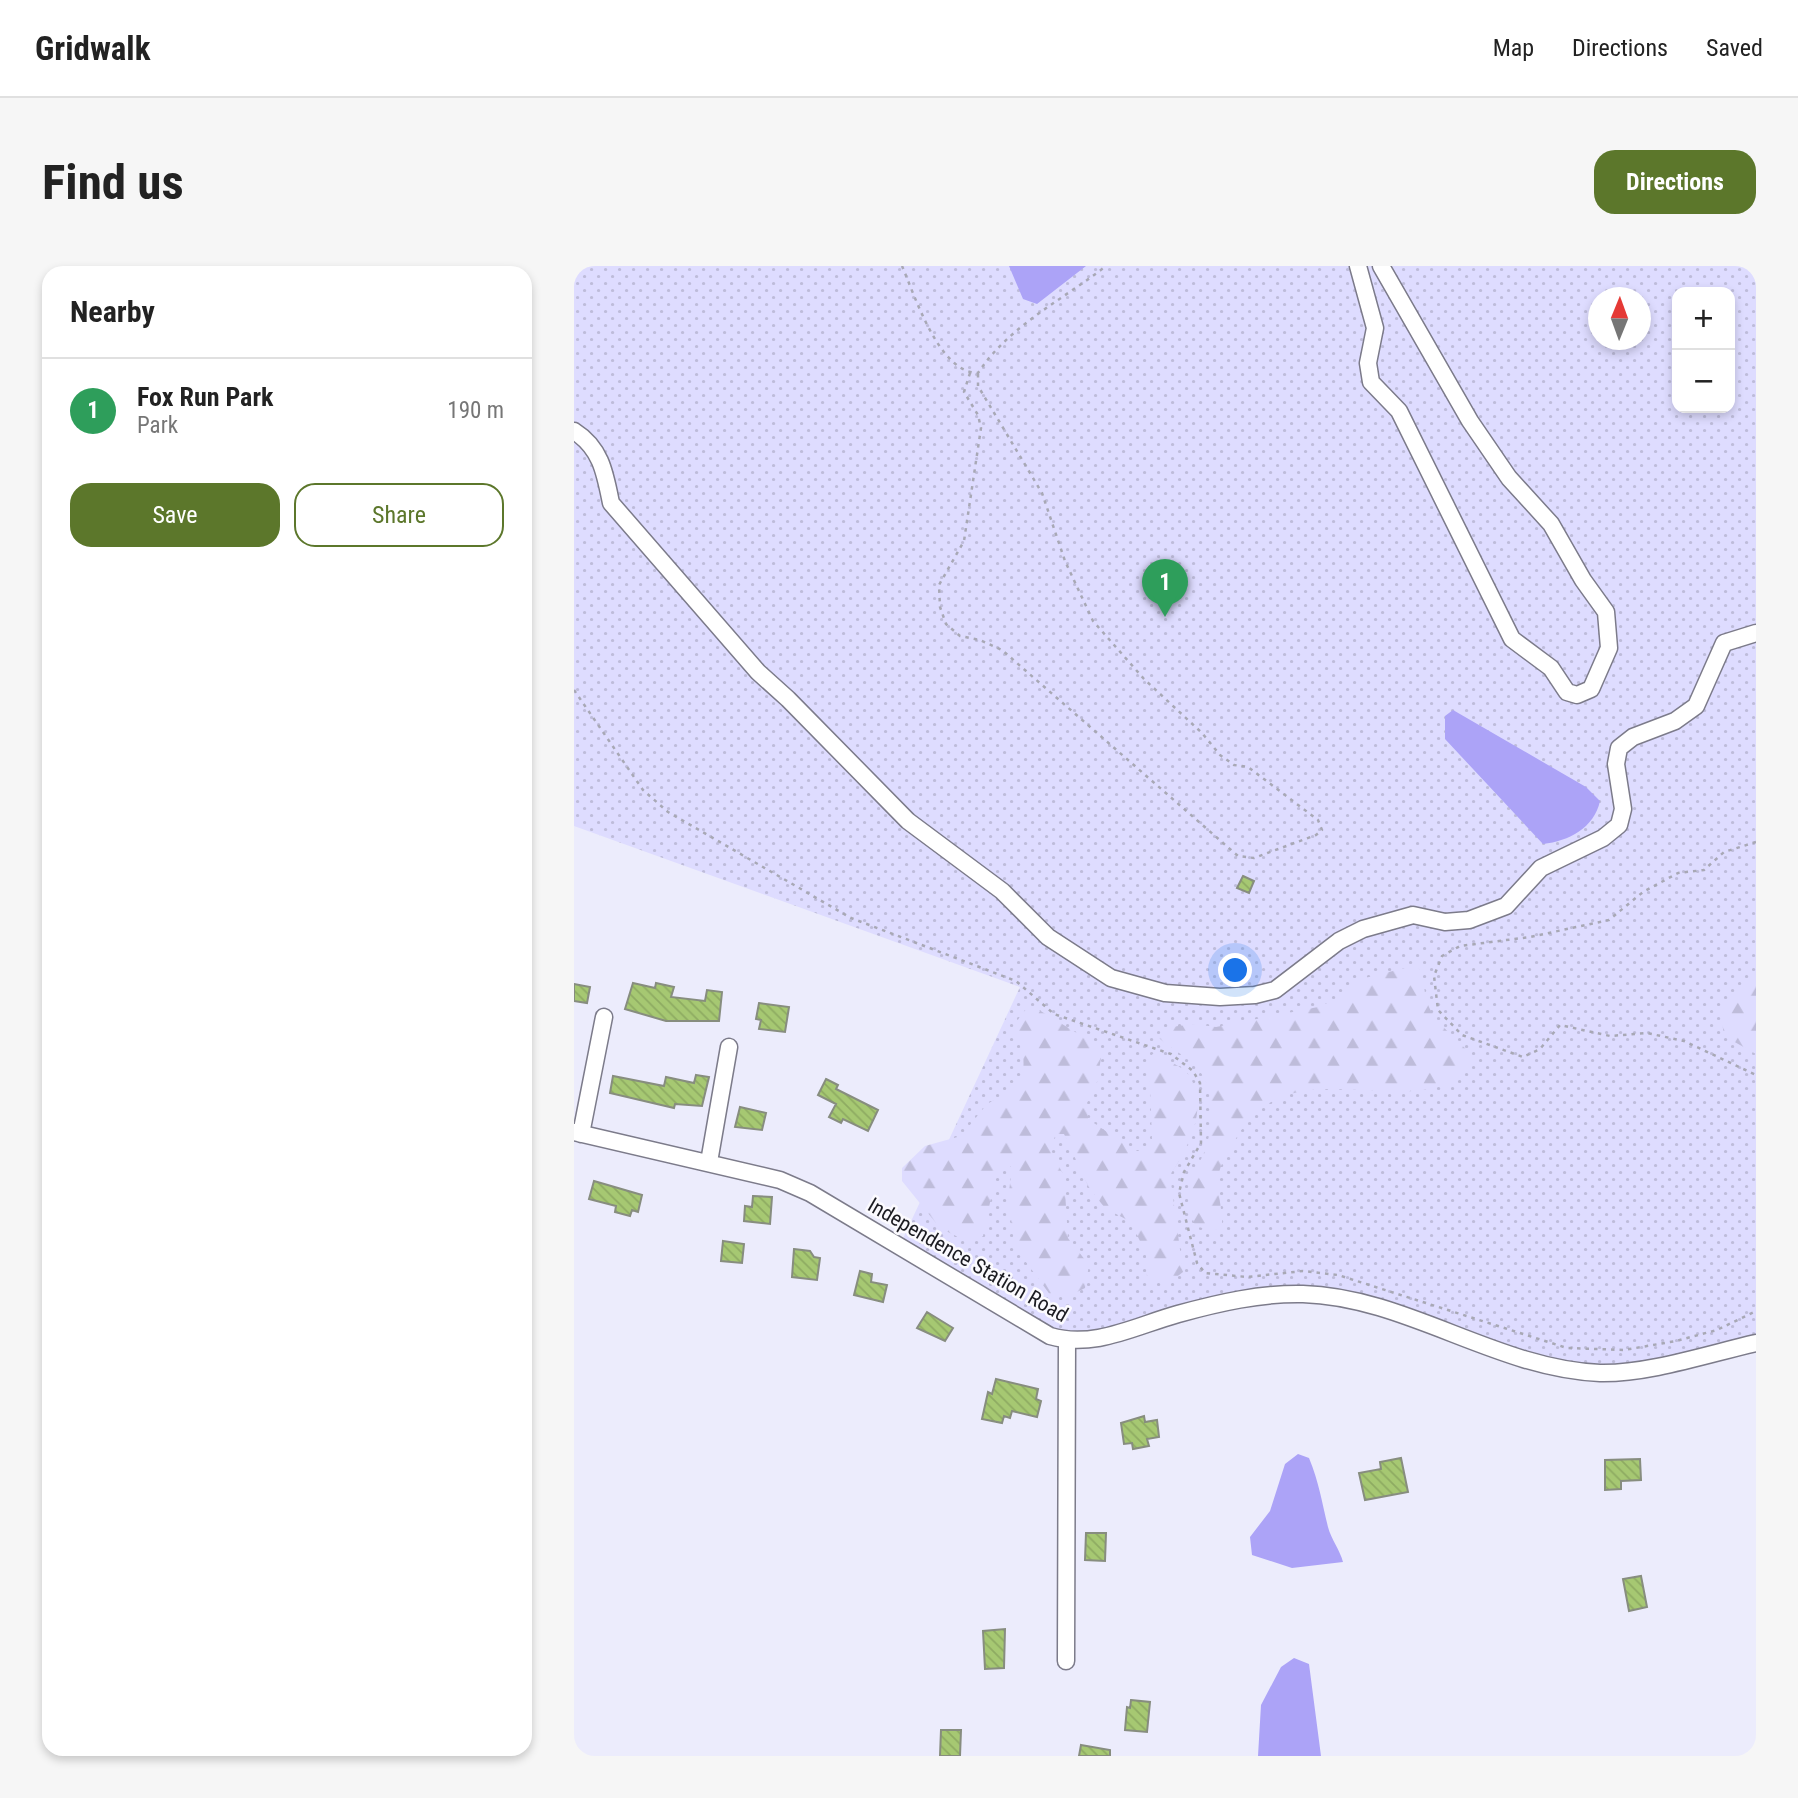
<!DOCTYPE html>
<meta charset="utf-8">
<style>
:root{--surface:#fff;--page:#f6f6f6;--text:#222;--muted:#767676;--line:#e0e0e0;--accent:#5c772b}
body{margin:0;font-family:"Roboto Condensed",sans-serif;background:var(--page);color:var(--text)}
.controls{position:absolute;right:21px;top:21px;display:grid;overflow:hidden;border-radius:14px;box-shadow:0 4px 10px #0003}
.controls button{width:63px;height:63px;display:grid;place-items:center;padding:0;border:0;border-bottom:2px solid var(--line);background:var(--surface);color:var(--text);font:35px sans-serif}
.compass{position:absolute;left:1014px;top:21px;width:63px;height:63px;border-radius:50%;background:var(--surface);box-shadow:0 4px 10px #0003;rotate:1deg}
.you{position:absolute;left:662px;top:705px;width:24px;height:24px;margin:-18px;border:5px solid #fff;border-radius:50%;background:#1a73e8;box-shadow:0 0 0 10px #1a73e833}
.badge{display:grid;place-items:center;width:46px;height:46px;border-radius:50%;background:var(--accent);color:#fff;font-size:23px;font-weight:700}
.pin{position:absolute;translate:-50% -58px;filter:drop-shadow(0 2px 4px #0008)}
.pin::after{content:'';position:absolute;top:37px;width:24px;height:21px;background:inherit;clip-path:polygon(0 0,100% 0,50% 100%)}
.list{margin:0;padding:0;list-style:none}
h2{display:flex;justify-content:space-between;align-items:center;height:91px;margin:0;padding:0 28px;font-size:30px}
h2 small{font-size:23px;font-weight:400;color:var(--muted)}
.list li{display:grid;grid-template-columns:46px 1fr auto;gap:21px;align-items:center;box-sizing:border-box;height:105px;padding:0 28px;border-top:2px solid var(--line)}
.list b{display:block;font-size:26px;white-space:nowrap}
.list p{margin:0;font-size:23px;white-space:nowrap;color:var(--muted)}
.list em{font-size:23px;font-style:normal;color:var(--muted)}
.actions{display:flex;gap:14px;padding:21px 28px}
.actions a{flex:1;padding:16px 0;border:2px solid var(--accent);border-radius:21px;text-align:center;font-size:24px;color:var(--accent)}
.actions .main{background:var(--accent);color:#fff}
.map{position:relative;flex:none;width:1182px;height:1490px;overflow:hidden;border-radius:21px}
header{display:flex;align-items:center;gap:42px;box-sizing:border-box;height:98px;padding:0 35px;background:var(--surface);border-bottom:2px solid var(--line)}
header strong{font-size:33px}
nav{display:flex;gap:38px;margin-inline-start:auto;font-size:24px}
.intro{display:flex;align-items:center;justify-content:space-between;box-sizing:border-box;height:168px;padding:0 42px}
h1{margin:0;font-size:49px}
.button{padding:18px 32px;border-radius:21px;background:var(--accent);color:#fff;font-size:24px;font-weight:700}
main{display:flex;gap:42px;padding:0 42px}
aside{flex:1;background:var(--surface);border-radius:21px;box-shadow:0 4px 10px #0003}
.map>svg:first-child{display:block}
.grass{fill:url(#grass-dots);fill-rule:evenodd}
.forest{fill:url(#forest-firs)}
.water{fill:#aca3f7}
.building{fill:url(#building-back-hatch);stroke:#878d7f;stroke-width:2}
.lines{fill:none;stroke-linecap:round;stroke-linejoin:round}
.minor-casing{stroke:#7c7b8a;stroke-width:19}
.path{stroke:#a8a8b5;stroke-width:2.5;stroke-dasharray:3.5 5;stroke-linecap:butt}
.minor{stroke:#fff;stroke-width:16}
.labels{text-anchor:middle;stroke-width:5;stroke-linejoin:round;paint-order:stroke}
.street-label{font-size:21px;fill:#1b1b21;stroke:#fbfafe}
</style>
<header>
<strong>Gridwalk</strong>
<nav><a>Map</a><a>Directions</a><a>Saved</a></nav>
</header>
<div class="intro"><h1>Find us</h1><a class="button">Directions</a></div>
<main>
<aside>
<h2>Nearby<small></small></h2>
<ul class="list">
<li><span class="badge" style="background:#2e9e5b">1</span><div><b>Fox Run Park</b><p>Park</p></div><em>190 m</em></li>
</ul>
<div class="actions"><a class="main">Save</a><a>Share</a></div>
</aside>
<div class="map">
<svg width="1182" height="1490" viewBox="0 0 1182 1490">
<defs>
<pattern id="grass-dots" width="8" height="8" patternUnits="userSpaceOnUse" patternTransform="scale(1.75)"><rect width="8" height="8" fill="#dedcff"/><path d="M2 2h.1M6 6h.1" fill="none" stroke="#bebcda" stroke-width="1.8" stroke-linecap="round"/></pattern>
<pattern id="forest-firs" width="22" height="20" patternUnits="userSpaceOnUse" patternTransform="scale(1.75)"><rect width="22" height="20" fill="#dedcff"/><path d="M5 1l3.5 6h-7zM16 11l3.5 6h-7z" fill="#bebcda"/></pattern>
<pattern id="building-back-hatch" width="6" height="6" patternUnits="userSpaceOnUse" patternTransform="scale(1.75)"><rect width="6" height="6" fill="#a6c872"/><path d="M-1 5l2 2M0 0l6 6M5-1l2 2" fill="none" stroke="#8eab62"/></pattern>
</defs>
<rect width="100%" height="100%" fill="#ececfc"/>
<!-- grass -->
<path class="grass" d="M0,0H1182V1077L1061,1104L996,1103L790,1039L728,1028L493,1075L326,979L446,721L0,560ZM1103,26H1156V142H1103ZM1024,32H1066V74H1024Z"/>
<!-- forest -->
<path class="forest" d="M843,699C851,711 849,723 853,736C860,758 882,770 895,787L897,802C834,862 721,777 664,869C657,882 645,897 644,913C643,928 649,944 648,960L640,965L621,960C617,946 612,932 615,918C617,908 625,898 629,889C639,866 641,832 629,810C619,792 598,785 584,771L589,762L620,758L642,761L744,741L767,731L787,713Z
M1182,712V788L1150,770L1147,748L1160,728Z
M454,741H460L521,778L527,792L523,816L513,837L514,853L561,885H570L578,874L575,791L579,788C590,793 610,800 616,811C635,843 614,882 596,909L609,1006L596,1016L573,1013L572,988L557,956L531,942L515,922L490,868H482L476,883L490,910L494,972L515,999L511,1022L495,1030H477L441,981L434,933L438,902L434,898L422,908L409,970L394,976L366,962L328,915V902L351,880L387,870L413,838L447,819C449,808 451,796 448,785C440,762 436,761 454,741Z"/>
<!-- water -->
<path class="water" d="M435,0H512L463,38L449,33Z
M879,444L1012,521L1026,535C1020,562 995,575 969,578L871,473V450Z
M724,1188L735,1192C745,1216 748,1237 754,1261C757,1273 766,1284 769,1296L718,1302L678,1289L676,1271L696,1245L711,1198Z
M720,1392L735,1398L747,1490H684L687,1439L707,1401Z"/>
<!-- building -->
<path class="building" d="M669,610L680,615L675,627L663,622Z
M59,717L81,722L82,717L100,721L97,731L131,735L133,724L148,726L145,755H92L51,743Z
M0,718L16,721L13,737L0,735Z
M185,737L215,741L211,766L185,763L187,754L182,753Z
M122,809L135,811L128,840L101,838L100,842L36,827L39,810L90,820L92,811L120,817Z
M252,813L264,819L262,823L304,844L294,865L269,853L267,857L255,851L262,838L244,829Z
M166,841L192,847L188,864L161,861Z
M20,915L68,929L64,946L58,944L56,950L41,946L42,940L15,933Z
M179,930L198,931L196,958L170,955L171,940L178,941Z
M149,975L170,978L168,997L147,995Z
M220,983L236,985L240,991L246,992L243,1014L218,1011Z
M286,1005L298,1008L297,1016L313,1019L309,1036L280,1029Z
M353,1046L379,1062L371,1075L343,1062Z
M422,1113L464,1123L462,1133L467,1135L463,1151L438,1145L436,1152L430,1150L428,1157L408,1153L414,1126L418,1128Z
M570,1150L571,1156L583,1154L585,1171L573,1173L575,1180L559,1183L558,1177L550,1178L547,1157Z
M827,1192L834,1226L791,1234L785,1207L807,1203L806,1196Z
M1066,1193L1067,1214L1047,1215V1223L1031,1224V1194Z
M512,1267H532L531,1295L511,1294Z
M1067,1310L1073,1341L1055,1345L1049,1313Z
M431,1363L430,1402L411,1403L409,1365Z
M557,1434L576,1436L573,1466L551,1464L553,1441L556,1442Z
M367,1464H387L386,1490H366Z
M507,1479L536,1484V1490H505Z"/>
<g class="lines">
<defs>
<path id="minor" d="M784,0L801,62L794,97L797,116L825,145L938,373L977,402L993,426L1003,429L1017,423L1035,382L1032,346L1009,314L977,258L935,212L896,155L807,0
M0,165C27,182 31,207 37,237L184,406L214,433L334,555L428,625L474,671L537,712L591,727L646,731L681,729L701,724L765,675L789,663L839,649L871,656L895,654L932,640L967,602L1029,572L1045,559L1049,543L1042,498L1045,482L1059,471L1101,455L1122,440L1150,377L1182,367
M0,866L206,914L236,927L476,1070C520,1083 561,1060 604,1048C644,1037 687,1027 729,1028C832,1031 923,1103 1026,1107C1074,1108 1134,1088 1182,1077
M7,868L30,751
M135,896L155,781
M492,1395L493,1075"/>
</defs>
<!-- minor casing -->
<use href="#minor" class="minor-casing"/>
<!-- path -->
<path class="path" d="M328,0C341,30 365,107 404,107C436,59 487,35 532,0
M396,107L390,126L404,149L407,162L390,275L365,319L366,341L372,358L386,370L406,374L428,384L664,590L680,592L742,569L748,564L744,554L674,501L660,499L646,489L628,467L570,413L519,355L491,295L468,227L404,120V107
M0,424L69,524L94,546L277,652L442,715L480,748L597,788L619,805L626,817L627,877L610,906L605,927L623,997L631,1007L673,1011L729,1005L764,1009L993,1082L1050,1084L1102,1075L1143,1064L1182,1045
M1182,576L1150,586L1130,604L1104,607L1069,626L1035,654L956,671L886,680L868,690L860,710L864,744L888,769L949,791L966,783L986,759L1036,770L1073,767L1110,775L1182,809"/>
<!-- minor -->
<use href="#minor" class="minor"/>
</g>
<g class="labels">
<!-- street labels -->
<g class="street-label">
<text transform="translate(394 994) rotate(30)" y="7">Independence Station Road</text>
</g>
</g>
</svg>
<div class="controls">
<button>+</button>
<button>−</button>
</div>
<svg class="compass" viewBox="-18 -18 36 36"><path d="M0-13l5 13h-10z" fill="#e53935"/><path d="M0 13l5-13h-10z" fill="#767676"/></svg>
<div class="you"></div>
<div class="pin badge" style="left:591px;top:351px;background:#2e9e5b">1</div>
</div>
</main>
